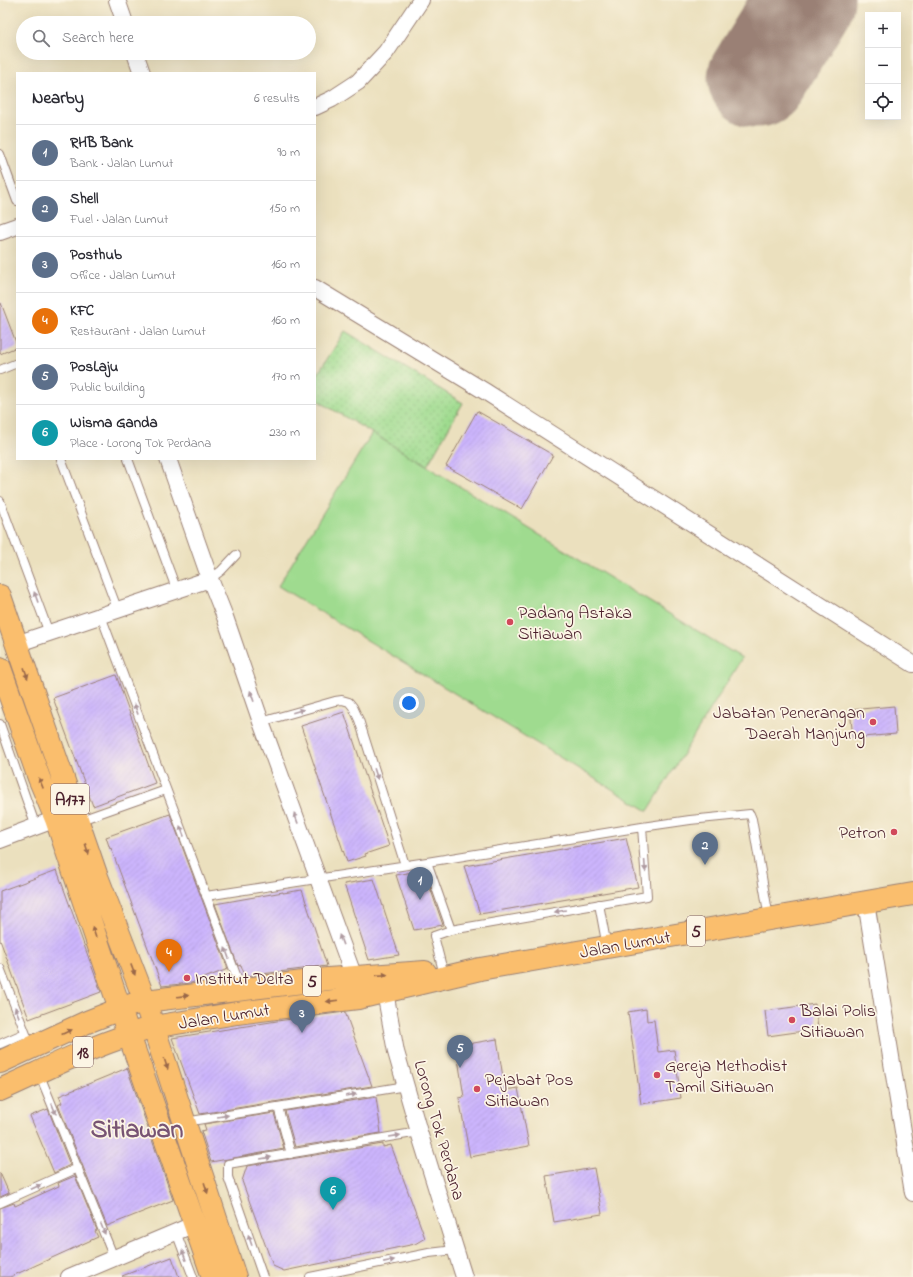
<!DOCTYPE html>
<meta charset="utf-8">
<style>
:root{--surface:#fff;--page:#f7f7f7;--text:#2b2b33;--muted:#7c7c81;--line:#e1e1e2;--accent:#d1495b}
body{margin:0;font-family:"Indie Flower",sans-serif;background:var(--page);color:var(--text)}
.controls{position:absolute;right:12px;top:12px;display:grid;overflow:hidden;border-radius:0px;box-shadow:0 4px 16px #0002}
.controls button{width:36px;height:36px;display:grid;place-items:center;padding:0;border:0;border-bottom:1px solid var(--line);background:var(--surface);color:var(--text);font:20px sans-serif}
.you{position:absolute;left:409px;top:703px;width:14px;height:14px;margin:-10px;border:3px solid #fff;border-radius:50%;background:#1a73e8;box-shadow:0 0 0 6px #1a73e833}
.badge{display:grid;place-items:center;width:26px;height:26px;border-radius:50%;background:var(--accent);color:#fff;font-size:13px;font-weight:700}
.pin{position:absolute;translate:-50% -33px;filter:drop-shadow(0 1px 2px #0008)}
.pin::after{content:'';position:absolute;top:21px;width:14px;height:12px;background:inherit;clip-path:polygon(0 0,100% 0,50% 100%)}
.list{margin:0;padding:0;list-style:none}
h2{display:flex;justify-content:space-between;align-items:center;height:52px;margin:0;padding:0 16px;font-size:17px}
h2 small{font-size:13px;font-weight:400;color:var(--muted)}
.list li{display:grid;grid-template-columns:26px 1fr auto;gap:12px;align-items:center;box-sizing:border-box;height:56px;padding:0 16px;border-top:1px solid var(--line)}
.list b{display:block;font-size:15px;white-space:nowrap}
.list p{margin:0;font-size:13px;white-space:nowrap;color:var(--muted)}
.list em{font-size:13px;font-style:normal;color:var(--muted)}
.icon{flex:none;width:22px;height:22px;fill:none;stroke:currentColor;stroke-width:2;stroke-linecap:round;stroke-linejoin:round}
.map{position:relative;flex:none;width:913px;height:1277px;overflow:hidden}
.search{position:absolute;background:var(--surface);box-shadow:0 4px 16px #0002;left:16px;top:16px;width:300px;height:44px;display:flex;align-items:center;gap:10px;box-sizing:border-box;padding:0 14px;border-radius:22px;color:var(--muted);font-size:15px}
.panel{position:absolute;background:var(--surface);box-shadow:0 4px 16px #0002;left:16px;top:72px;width:300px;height:388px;border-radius:0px}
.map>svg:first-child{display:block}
.park{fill:url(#park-dots);stroke:#747d5d}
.pitch{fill:#9fdb8f;stroke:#747d5d}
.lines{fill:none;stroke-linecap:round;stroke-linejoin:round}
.runway{stroke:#9a8074;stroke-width:99}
.building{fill:url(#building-hatch)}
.service-casing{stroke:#9a8074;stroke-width:10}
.minor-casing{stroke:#9a8074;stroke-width:18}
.primary-casing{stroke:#9a8074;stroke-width:24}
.trunk-casing{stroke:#9a8074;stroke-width:24}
.service{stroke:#fff;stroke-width:8}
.minor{stroke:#fff;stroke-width:16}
.primary{stroke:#fabe6d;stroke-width:22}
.trunk{stroke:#fabe6d;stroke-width:22}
.oneway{fill:#ae9aa0}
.oneway2{fill:#996749}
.poi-dot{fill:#d1495b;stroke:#fcf5e5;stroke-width:1.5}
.labels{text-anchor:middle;stroke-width:3.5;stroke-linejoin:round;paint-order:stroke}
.shield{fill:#fcf5e5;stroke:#7f5f63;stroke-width:1}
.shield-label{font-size:17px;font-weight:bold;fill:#4a1f2b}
.poi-label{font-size:18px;fill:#4a1f2b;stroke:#fcf5e5;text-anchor:start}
.street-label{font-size:18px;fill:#4a1f2b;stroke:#fcf5e5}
.town-label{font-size:26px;font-weight:bold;fill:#785474;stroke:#fcf5e5}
</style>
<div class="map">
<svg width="913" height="1277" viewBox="0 0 913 1277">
<defs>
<pattern id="park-dots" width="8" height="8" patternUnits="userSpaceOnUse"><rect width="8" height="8" fill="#9fdb8f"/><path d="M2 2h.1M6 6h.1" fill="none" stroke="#8abc7c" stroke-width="1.8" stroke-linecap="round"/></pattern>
<pattern id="building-hatch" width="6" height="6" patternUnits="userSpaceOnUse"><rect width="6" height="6" fill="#ccb5fd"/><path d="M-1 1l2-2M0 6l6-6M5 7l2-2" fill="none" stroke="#b19bd9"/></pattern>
</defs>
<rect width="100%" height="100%" fill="#fcf5e5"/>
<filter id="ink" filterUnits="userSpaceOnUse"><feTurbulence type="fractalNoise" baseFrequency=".025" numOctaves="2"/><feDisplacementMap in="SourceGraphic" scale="8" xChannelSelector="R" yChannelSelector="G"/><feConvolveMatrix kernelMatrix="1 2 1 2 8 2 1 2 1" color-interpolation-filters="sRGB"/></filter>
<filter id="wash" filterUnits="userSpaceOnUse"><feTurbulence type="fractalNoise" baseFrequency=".012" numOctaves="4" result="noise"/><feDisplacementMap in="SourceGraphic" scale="16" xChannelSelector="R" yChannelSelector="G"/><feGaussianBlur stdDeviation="0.9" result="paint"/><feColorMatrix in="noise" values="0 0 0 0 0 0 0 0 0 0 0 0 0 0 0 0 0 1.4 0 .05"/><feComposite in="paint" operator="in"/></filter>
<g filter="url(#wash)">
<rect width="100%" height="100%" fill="#ebe0be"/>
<!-- park -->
<path class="park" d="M345,331L463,403L427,466L315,399V378Z"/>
<!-- pitch -->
<path class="pitch" d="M372,433L742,658L648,811L278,586Z"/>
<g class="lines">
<!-- runway -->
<path class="runway" d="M757,78L805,0"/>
</g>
<g id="blocks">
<!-- building -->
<path class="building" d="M0,303H1L17,345V347L0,354Z
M477,411L553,455L522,509L446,466Z
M116,675L155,783L93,806L53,698Z
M894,706L896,734L853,738L850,710Z
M344,712L389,846L365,854L366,856L347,862L301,726Z
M170,814L228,969L191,983L162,986L111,848L110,849L106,837Z
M626,838L638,887L480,914L464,866Z
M57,870L101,992L29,1019L0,940V891Z
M424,870L443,925L414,930L396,875Z
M374,879L399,955L369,960L344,884Z
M302,890L327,966L245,976L241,965L238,966L215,904L283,892V893Z
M815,1004L818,1029L768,1036L765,1011Z
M646,1009L647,1021L654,1020L658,1052L674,1050L681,1098L641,1104L628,1012Z
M345,1012L372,1086L200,1114L172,1038L277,1021Z
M497,1039L505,1090L518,1088L529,1146L470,1157L459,1098L464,1097L456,1046Z
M127,1068L173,1200L107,1226L58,1105L62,1103L59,1096Z
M376,1097L381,1133L295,1147L285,1111Z
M48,1109L70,1165L54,1173L30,1116Z
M274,1113L284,1149L211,1162L201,1131L206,1130L204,1124Z
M383,1144V1147L391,1145L425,1238L415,1244L284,1271L273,1266L242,1181L247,1166Z
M594,1168L602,1214L554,1222L546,1176Z
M0,1173L9,1193L0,1197Z
M75,1176L97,1230L95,1231L98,1237L10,1277H0V1208L14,1203L15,1206L59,1186L58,1183Z
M172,1257L179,1277H123L122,1276Z"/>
</g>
</g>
<g filter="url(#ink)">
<use href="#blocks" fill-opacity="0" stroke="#9a8074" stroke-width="1"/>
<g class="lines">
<defs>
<path id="service" d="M0,154L17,201
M0,370L17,363
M61,459L118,611
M128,459L177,591
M0,501L49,633
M210,579L221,571L236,555
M101,616L241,988
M261,722L335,701L342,700L349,702L353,707L359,720L405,865
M0,724L36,827
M78,821L166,790
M427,862L451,930
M206,896L427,862L642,827L690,820L750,814L752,819L769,918
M599,904L607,947
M0,968L31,1047
M443,971L434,936L451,930L647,896L642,827
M0,1044L25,1033
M39,1073L114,1258
M278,1107L291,1154
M185,1122L406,1086
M0,1203L78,1168
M176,1232L193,1277
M263,1277L228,1177V1164L419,1132
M310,1277L429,1253L455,1250"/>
<path id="minor" d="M117,0L125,23
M135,53L142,73
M315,107L332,99L358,82L386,52L421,0
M0,232L17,226
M315,288L486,392L913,664
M168,459L210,579L225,617L261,722L354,977
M16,644L210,579
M0,840L56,819
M866,902L913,1193
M385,992L396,1052L419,1132L464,1277
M69,1277L195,1224"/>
<path id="primary" d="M0,1062L87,1022L120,1009
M0,1090C43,1071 85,1049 129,1035"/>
<path id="trunk" d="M0,596L96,874L145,1001L235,1277
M0,668L39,778L56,819L120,1009L213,1277
M131,1005L145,1001L328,979L425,972
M129,1035L153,1027L237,1013L358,998L480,969L913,894"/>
</defs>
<!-- service casing -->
<use href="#service" class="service-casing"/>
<!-- minor casing -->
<use href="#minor" class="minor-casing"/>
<!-- primary casing -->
<use href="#primary" class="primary-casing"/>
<!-- trunk casing -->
<use href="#trunk" class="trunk-casing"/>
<!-- service -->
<use href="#service" class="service"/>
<!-- minor -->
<use href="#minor" class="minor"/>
<!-- primary -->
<use href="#primary" class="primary"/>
<!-- trunk -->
<use href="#trunk" class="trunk"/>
</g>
<!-- one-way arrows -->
<defs><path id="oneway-solid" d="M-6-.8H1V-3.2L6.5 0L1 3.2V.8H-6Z"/></defs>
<g class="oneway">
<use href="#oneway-solid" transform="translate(36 597) rotate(-110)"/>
<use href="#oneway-solid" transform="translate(252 696) rotate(-109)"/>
<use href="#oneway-solid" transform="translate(136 709) rotate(-110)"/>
<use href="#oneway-solid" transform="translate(298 711) rotate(-16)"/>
<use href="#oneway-solid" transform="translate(376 774) rotate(72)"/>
<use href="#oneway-solid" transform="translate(296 818) rotate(-110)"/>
<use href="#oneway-solid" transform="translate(182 831) rotate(-111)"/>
<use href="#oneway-solid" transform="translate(645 866) rotate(86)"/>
<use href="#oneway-solid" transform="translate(560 911) rotate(170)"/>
<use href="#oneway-solid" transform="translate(341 940) rotate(-110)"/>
<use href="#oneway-solid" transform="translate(227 953) rotate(-110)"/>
<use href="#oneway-solid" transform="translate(17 1012) rotate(-111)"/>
<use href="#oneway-solid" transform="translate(351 1095) rotate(-9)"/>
<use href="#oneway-solid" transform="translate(54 1109) rotate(68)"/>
<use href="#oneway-solid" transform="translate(223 1116) rotate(-9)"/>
<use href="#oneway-solid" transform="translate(395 1136) rotate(-9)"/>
<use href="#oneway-solid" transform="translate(266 1158) rotate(-9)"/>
<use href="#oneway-solid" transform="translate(36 1187) rotate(-24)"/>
<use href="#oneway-solid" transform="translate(103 1229) rotate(68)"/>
<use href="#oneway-solid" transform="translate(250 1240) rotate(-109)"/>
<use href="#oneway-solid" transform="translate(184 1255) rotate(-110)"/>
<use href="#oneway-solid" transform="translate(389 1261) rotate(-11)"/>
</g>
<g class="oneway2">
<use href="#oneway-solid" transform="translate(26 673) rotate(71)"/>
<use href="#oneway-solid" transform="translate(41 783) rotate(-112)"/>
<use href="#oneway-solid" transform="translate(87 849) rotate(72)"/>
<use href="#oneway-solid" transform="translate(94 932) rotate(-109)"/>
<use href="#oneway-solid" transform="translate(133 970) rotate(69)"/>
<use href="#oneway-solid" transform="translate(382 975) rotate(-4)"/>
<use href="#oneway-solid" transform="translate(183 996) rotate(-7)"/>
<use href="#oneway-solid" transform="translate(332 1001) rotate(173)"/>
<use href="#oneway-solid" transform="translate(67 1032) rotate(-25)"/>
<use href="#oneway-solid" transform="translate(166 1064) rotate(72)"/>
<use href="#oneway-solid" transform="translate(206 1188) rotate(72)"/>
</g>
</g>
<!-- markers -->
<g class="poi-dot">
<circle cx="510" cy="622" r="4"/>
<circle cx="873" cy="722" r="4"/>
<circle cx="894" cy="832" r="4"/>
<circle cx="187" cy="978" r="4"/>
<circle cx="792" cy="1020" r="4"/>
<circle cx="657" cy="1075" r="4"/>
<circle cx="477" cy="1089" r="4"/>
</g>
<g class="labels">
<!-- shield labels -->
<g class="shield">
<rect x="51" y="784" width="38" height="30" rx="3"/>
<rect x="687" y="916" width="18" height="30" rx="3"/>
<rect x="303" y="966" width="18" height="30" rx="3"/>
<rect x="73" y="1037" width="20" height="30" rx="3"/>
</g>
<g class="shield-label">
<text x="70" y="805">A177</text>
<text x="696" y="937">5</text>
<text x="312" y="987">5</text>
<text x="83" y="1058">18</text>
</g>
<!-- poi labels -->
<g class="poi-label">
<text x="518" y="618">Padang Astaka<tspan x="518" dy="21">Sitiawan</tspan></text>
<text x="865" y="718" text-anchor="end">Jabatan Penerangan<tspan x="865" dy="21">Daerah Manjung</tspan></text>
<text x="886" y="838" text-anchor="end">Petron</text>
<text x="195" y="984">Institut Delta</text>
<text x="800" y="1016">Balai Polis<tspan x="800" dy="21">Sitiawan</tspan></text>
<text x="665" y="1071">Gereja Methodist<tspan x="665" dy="21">Tamil Sitiawan</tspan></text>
<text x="485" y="1085">Pejabat Pos<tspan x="485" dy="21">Sitiawan</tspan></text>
</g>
<!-- street labels -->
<g class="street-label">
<text transform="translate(625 944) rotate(-10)" y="6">Jalan Lumut</text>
<text transform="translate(224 1016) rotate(-9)" y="6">Jalan Lumut</text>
<text transform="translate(440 1130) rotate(74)" y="6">Lorong Tok Perdana</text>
</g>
<!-- town labels -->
<g class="town-label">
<text x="137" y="1137">Sitiawan</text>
</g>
</g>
</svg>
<div class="controls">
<button>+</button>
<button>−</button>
<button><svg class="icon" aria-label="locate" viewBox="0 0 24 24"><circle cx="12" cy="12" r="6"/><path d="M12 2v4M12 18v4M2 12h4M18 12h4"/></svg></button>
</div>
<div class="you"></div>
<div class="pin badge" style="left:420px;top:900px;background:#5c6f8a">1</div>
<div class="pin badge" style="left:705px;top:865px;background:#5c6f8a">2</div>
<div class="pin badge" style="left:302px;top:1033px;background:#5c6f8a">3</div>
<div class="pin badge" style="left:169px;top:972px;background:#e8710a">4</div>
<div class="pin badge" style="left:460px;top:1068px;background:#5c6f8a">5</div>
<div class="pin badge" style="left:333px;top:1210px;background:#0f9aa8">6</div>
<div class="search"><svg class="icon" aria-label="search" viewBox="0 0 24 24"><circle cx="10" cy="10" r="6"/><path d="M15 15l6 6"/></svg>Search here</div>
<section class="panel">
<h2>Nearby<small>6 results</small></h2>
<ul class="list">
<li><span class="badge" style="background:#5c6f8a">1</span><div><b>RHB Bank</b><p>Bank · Jalan Lumut</p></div><em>90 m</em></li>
<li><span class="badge" style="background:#5c6f8a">2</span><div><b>Shell</b><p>Fuel · Jalan Lumut</p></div><em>150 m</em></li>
<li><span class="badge" style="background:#5c6f8a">3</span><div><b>Posthub</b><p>Office · Jalan Lumut</p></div><em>160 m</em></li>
<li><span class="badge" style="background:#e8710a">4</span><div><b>KFC</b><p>Restaurant · Jalan Lumut</p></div><em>160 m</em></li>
<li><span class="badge" style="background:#5c6f8a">5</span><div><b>PosLaju</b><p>Public building</p></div><em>170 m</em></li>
<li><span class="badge" style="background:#0f9aa8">6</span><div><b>Wisma Ganda</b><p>Place · Lorong Tok Perdana</p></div><em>230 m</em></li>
</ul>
</section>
</div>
